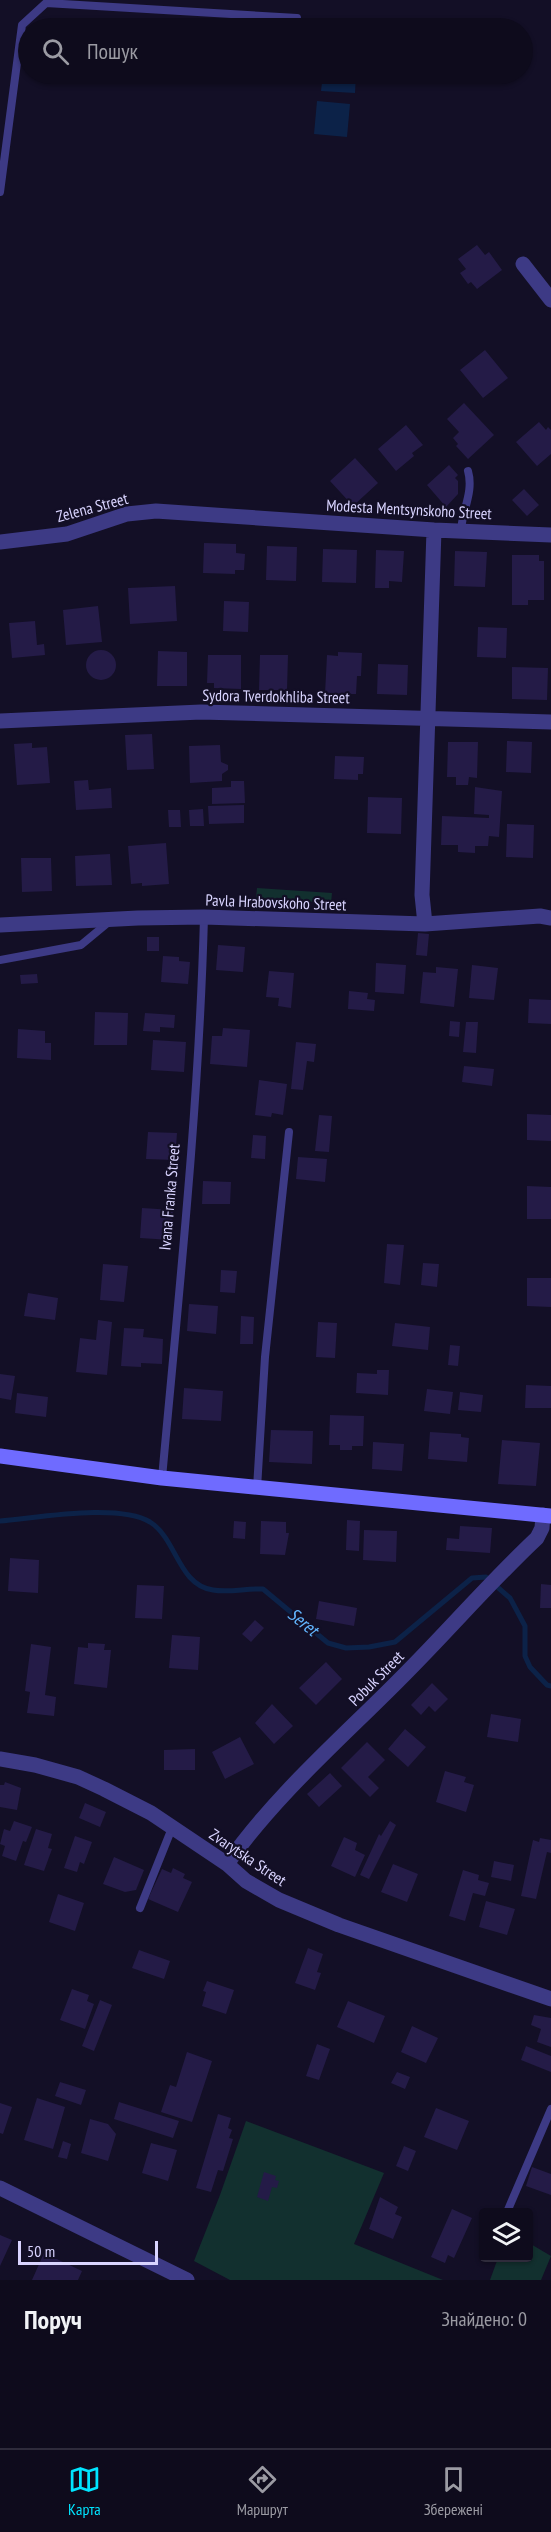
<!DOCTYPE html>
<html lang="uk">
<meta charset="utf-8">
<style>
:root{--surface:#0e0b1c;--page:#171425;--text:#f1f3f6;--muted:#9b9ba3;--line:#2e2b3b;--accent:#00e5ff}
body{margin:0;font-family:"PT Sans Narrow",sans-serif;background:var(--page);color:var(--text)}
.controls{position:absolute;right:18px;bottom:18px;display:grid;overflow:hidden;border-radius:6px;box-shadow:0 2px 4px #0004}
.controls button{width:54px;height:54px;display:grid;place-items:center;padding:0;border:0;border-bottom:2px solid var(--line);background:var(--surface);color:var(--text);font:30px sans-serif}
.scale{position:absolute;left:18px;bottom:15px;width:140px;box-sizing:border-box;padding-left:6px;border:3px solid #d9d4ff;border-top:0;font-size:16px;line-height:21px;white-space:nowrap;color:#d9d4ff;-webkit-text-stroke:4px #130f26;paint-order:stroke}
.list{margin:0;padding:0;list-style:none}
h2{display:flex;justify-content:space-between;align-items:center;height:78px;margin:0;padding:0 24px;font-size:26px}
h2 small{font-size:20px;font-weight:400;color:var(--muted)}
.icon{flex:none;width:33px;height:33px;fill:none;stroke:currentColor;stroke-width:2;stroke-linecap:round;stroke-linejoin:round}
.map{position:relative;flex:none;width:551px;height:2280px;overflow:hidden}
.search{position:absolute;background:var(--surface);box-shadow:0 2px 4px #0004;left:18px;right:18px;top:18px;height:66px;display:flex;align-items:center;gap:15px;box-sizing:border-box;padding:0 21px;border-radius:33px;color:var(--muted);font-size:22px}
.sheet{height:168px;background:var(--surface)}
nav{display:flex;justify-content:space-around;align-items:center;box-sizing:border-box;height:84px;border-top:2px solid var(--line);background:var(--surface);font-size:16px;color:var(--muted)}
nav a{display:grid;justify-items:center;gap:3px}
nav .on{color:var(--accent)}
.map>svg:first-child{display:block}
.green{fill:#12302f}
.water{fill:#0c2248}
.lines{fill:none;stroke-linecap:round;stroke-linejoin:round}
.stream{stroke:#0c2248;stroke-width:5}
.building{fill:#241b47}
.lane{stroke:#3d3a85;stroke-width:8}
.street{stroke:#3d3a85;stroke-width:15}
.secondary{stroke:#6f6bff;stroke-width:15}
.labels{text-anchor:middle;stroke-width:4.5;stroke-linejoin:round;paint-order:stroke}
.street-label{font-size:16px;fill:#d9d4ff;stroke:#130f26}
.water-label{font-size:18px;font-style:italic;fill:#62b6ff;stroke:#130f26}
</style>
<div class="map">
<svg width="551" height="2280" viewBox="0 0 551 2280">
<rect width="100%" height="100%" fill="#130f26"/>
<!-- green -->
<path class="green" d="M257,888L332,893L331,903L256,898Z
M246,2121L384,2173L354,2244L443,2280H230L194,2261L220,2195Z
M529,2243L551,2256L541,2280H490L498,2258H528Z"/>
<!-- water -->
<path class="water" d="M323,74H356L355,93L321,91Z
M317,101L350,104L347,137L314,134Z"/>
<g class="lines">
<!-- stream -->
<path class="stream" d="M0,1521C37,1518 118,1503 150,1522C177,1539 178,1585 213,1590C229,1593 247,1588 263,1589L328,1643L346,1648L369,1647L395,1642L472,1578L486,1577L510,1598L525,1626V1656L530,1667L547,1685L551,1686"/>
</g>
<!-- building -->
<path class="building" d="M477,245L485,255L489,252L502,270L477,289L471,282L468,284L460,273L466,269L458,259Z
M485,350L508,378L483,398L460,370Z
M464,403L494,435L468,459L456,446L458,444L453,438L459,432L447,419Z
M539,422L546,430L548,427L551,430V454L537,466L516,442Z
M406,425L423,445L412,453L414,456L396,471L378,449Z
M355,458L378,483L353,506L330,481Z
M449,465L458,475L455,478L458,481V494L446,507L427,485Z
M524,489L539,505L527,516L512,500Z
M204,543L236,544V553L245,554L244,570H235V574L203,573Z
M267,546L297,547L296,581L266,580Z
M323,549L357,550L356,583L322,582Z
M376,550L404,551L402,582L389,581V588H375Z
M455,551L487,552L485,587L454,586Z
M512,555H539V561H544V600H528V605H512Z
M175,586L177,621L130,624L128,588Z
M224,601L249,602L248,632L223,631Z
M98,606L102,642L66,645L63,610Z
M35,621L37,645L44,644L45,655L12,658L9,623Z
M478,627L507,628L506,658L477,657Z
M86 665a15 15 0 1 1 30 0a15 15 0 1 1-30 0Z
M158,651L187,652V686H157Z
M338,652L362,653L361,676H357L356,694H325L327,655L338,656Z
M208,655H241V689L214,688V683H207Z
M260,655H288L287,690H259Z
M378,664L408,665L407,695L377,694Z
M512,667L548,668L547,700L512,699Z
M152,734L154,769L127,770L125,735Z
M507,741L532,742L531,773L506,772Z
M448,742H478L477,778L469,777L468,785H456V777H447Z
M32,743V748L47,747L50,783L17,785L14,744Z
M220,745L221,762L228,765V770L222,774V781L190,783L189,746Z
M335,756L364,757L363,774H358V780L334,779Z
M88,780L89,790L111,788L112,808L76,810L74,781Z
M231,781H244L245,803L212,804V788L231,787Z
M475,787L502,791L499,837L489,836L488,846H475V853L458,852V845H441L442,816L489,818V815L474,814Z
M368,797L402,798L401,834L367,833Z
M244,805V823L209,824L208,806Z
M203,809L204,826H190L189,810Z
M168,810H180L181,827H169Z
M507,824L534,825L533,858L506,857Z
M166,843L169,884L142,886V883L131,884L128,846Z
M110,854L112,885L76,886L75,856Z
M21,858H51L52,891L22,892Z
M418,933L429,934L427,956L416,955Z
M147,937H159V951H147Z
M218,945L245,947L243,972L216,970Z
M163,956L179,957V961L190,962L188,984L161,982Z
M376,963L406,965L404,994L375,992Z
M472,965L498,968L494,1000L469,998Z
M436,967L458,969L454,1007L420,1003L423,972L436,973Z
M269,971L294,973L291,1008L278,1006L279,998L266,997Z
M37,974L38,983L21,984L20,975Z
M349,991L368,993L367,999L375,1000L374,1011L348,1009Z
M529,999L551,1000V1024L528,1023Z
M95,1012L128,1013L127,1045H94Z
M145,1013L175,1015L174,1028L160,1027V1032L143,1031Z
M450,1021L460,1022L459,1037L449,1036Z
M466,1022H478L476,1053L463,1052Z
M223,1028L250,1030L247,1067L210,1064L212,1036H222Z
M18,1029L45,1031V1043H51V1060L17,1058Z
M153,1040L186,1042L184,1072L151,1070Z
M296,1042L316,1044L314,1062L307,1061L303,1090L291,1089Z
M464,1066L494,1069L492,1086L462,1082Z
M259,1080L287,1084L283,1115L272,1113L271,1117L255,1115Z
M527,1114L551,1115V1141L527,1140Z
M319,1115L332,1116L329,1152L315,1151Z
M148,1132L177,1133L175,1160L146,1159Z
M253,1135L266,1136L265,1159L251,1158Z
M298,1157L327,1159L325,1182L296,1179Z
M203,1181L231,1182L230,1204H202Z
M527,1186L551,1187V1219H527Z
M142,1208L173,1210L171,1240L140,1238Z
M387,1244L404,1245L400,1285L384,1283Z
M423,1263L439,1264L437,1287L421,1285Z
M103,1264L128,1266L124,1302L100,1300Z
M221,1270L237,1271L235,1293L220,1292Z
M527,1278H551V1307L527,1306Z
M28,1293L58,1298L55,1320L24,1316Z
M189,1304L218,1306L216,1334L187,1331Z
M241,1316L254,1317L253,1344H240Z
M98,1320L112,1322L107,1375L76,1372L80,1338L96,1340Z
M318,1322L337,1323L335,1358L316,1357Z
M395,1323L430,1327L428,1350L392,1346Z
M124,1328L144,1329L143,1337L163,1339L162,1364L141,1363V1367L121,1366Z
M450,1345L460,1346L458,1366L448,1365Z
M377,1370H389L388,1395L356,1393L357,1373L377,1374Z
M0,1374L15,1376L11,1400L0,1398Z
M526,1385L551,1386V1408H525Z
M184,1388L223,1391L221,1421L182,1419Z
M427,1389L453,1392L450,1414L424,1411Z
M460,1392L483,1395L481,1412L458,1410Z
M17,1393L48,1397L46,1417L15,1413Z
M330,1415L364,1416L363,1446H352V1450H340V1445H329Z
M271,1430L313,1431L312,1464L269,1462Z
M430,1432L461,1434V1437L469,1438L467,1462L428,1459Z
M502,1440L540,1443L536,1486L498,1484Z
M373,1442L404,1444L402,1471L372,1469Z
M347,1520L360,1521L359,1551L346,1550Z
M234,1521L246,1522L245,1539L233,1538Z
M261,1521L286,1522V1533H289L285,1555L260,1554Z
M460,1526L492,1528L490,1553L446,1550L447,1538L459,1539Z
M364,1530L397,1531L396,1562L363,1560Z
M10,1558L39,1560L38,1593L8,1591Z
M541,1584L551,1585V1608H540Z
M137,1585L164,1586L162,1619L135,1618Z
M319,1601L357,1608L354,1626L316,1619Z
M255,1620L264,1628L251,1642L242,1634Z
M172,1635L200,1637L198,1670L169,1668Z
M88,1643L105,1644L104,1650H111L107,1688L74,1684L78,1647L88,1648Z
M31,1644L51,1647L45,1695L56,1697L54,1716L27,1713L30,1692L25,1691Z
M326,1662L342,1679L316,1705L299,1688Z
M432,1683L448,1699L435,1712L429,1706L421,1715L411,1705Z
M272,1704L293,1726L274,1744L255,1723Z
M491,1714L521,1719L518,1742L487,1737Z
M405,1729L426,1747L408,1767L388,1749Z
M240,1737L254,1764L225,1779L212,1752Z
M367,1742L385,1760L368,1777L379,1788L370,1797L341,1768Z
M195,1749V1770H164V1750Z
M445,1771L466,1777L464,1782L474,1785L466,1812L436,1802Z
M330,1773L342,1786L319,1807L307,1794Z
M5,1782L21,1788L17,1810L0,1807V1785H4Z
M85,1803L106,1812L100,1827L79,1818Z
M14,1821L32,1827L26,1842L23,1841L16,1861L2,1856L5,1846L0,1844L4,1829L10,1831Z
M390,1821L396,1825L369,1879L360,1875L379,1834L381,1836Z
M36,1829L52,1834L48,1848L52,1849L44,1871L24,1865Z
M75,1836L92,1842L84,1864L80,1862L77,1872L64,1868Z
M344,1837L357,1843L355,1850L365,1855L355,1877L331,1866Z
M540,1838L551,1840V1853L547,1852L536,1899L521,1896L533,1840L539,1842Z
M114,1857L144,1870L136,1890L125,1892L103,1884Z
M494,1861L514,1865L511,1881L491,1877Z
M393,1864L418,1874L407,1902L381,1892Z
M173,1868L185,1874L183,1878L192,1882L178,1912L148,1899L162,1869L171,1873Z
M463,1870L479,1875L478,1880L489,1883L485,1896L473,1893L465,1921L449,1916Z
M58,1894L84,1903L75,1931L49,1922Z
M486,1901L515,1909L507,1935L479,1927Z
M308,1948L323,1954L317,1972L321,1973L315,1990L295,1983Z
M139,1950L170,1961L164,1979L132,1968Z
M207,1981L234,1990L226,2014L202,2006L206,1992L203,1991Z
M72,1989L89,1995L87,2001L94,2004L85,2029L60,2020Z
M100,2000L112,2005L94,2051L82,2046Z
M348,2001L385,2016L374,2043L337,2027Z
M534,2015L551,2018V2047L537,2042L541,2029L531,2025Z
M412,2026L438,2038L426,2063L401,2052Z
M317,2044L330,2049L319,2080L306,2076Z
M526,2046L551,2056V2072L521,2060Z
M187,2052L212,2061L192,2122L161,2112L170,2085L176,2087Z
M397,2072L410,2077L405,2089L391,2083Z
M60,2082L86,2090L81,2105L55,2096Z
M37,2098L65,2107L53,2149L24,2140Z
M119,2102L179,2121L173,2138L114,2119Z
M0,2103L12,2107L3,2134L0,2133Z
M436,2108L469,2121L457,2150L424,2137Z
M218,2114L231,2118L228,2128L232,2130L229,2138L233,2139L223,2171L218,2170L211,2192L196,2188Z
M90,2119L108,2124L116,2134L108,2161L81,2153Z
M63,2141L71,2144L67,2159L58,2157Z
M151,2143L177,2150L168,2181L142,2173Z
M404,2146L416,2151L408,2171L396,2166Z
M532,2167L551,2174V2195L526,2186Z
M264,2172L276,2176L275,2180L279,2181L277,2188L272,2187L268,2201L257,2197Z
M380,2197L398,2207L395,2214L402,2217L393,2239L369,2229Z
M452,2209L472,2218L454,2258L448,2255L445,2263L431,2257Z
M0,2235L12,2240L0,2266Z
M44,2253L82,2271L78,2280H32Z"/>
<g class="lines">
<!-- lane -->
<path class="lane" d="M0,192L22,25L46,3L297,18
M461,531C462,510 474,492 468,471
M0,960L81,945L110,921
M162,1478C179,1292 199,1105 204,917
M257,1488L265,1357L289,1132
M140,1908L172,1828
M507,2212L551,2109"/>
<!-- street -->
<path class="street" d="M523,264L551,300
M0,542L67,534L127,514L156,511L434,530L551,535
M0,721L201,712L551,722
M425,924L422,895L434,530
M0,925L138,918L204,917L425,924L540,916L551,918
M0,1759L35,1765L78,1777L104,1789L151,1813L227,1864L246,1881L279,1900L339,1925L551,1999
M227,1864C276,1794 344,1736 404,1675C449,1630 490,1582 537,1538L542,1528L543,1515
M0,2188L187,2280"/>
<!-- secondary -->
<path class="secondary" d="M0,1456L162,1478L551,1516"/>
</g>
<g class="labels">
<!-- street labels -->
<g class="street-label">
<text transform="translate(92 507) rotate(-15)" y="6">Zelena Street</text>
<text transform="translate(409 509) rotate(3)" y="6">Modesta Mentsynskoho Street</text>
<text transform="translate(276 696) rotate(1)" y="6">Sydora Tverdokhliba Street</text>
<text transform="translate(276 902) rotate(2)" y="6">Pavla Hrabovskoho Street</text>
<text transform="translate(169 1197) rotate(-85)" y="6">Ivana Franka Street</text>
<text transform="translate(376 1678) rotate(-45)" y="6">Pobuk Street</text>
<text transform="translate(248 1857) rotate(34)" y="6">Zvarytska Street</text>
</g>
<!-- water labels -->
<g class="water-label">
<text transform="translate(303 1622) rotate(39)" y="6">Seret</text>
</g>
</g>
</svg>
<div class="controls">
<button><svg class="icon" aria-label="layers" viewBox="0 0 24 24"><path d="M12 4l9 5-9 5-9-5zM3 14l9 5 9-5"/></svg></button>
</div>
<div class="scale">50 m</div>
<div class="search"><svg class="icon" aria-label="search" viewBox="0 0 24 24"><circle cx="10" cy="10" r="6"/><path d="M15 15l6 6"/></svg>Пошук</div>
</div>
<section class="sheet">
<h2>Поруч<small>Знайдено: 0</small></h2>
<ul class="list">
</ul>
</section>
<nav>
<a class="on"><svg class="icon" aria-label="map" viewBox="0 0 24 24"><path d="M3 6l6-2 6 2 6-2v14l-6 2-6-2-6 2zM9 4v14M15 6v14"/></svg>Карта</a>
<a><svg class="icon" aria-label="directions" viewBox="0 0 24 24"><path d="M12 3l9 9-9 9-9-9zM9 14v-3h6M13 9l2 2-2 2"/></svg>Маршрут</a>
<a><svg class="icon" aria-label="saved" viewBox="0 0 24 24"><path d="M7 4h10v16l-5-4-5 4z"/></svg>Збережені</a>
</nav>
